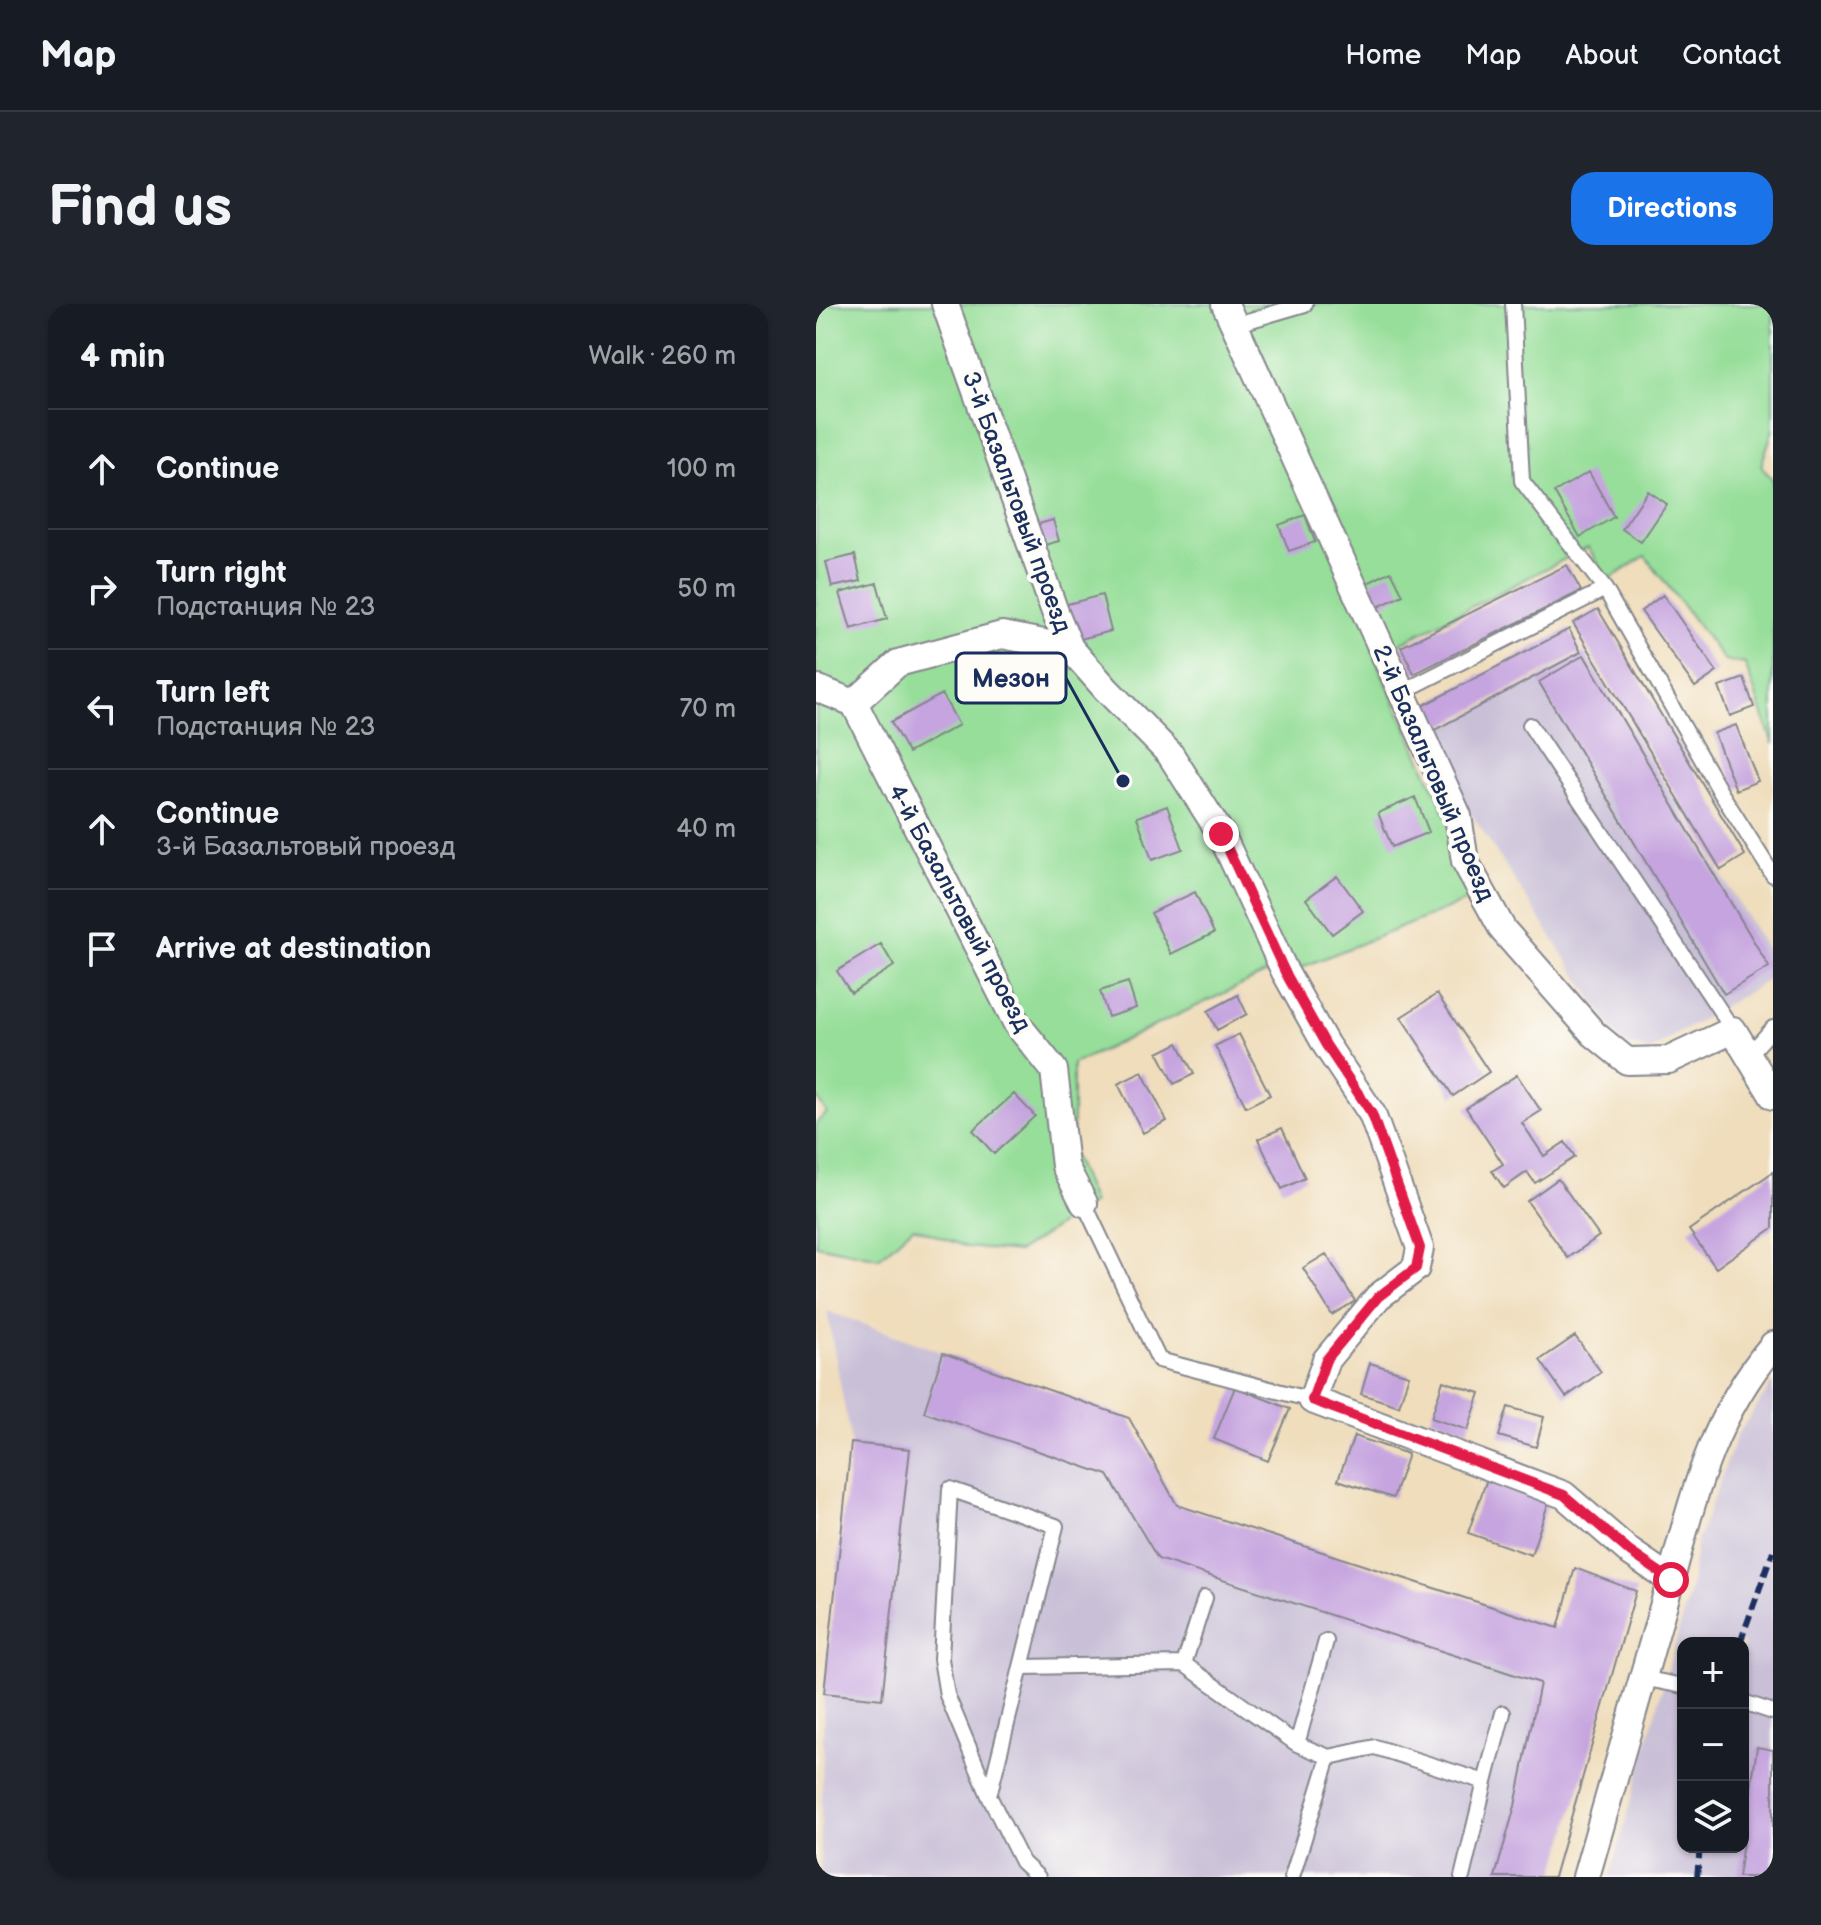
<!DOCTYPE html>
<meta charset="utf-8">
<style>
:root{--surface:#171b24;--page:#20242c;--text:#f1f3f6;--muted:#9ea1a6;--line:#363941;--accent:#1a73e8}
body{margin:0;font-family:"Balsamiq Sans",sans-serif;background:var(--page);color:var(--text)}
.controls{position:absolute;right:24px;bottom:24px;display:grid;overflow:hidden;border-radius:16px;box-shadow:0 2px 6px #0004}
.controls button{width:72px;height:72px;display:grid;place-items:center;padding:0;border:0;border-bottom:2px solid var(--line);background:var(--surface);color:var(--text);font:40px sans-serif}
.stop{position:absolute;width:24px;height:24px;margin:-18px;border:6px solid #e11d48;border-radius:50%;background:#fff}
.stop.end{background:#e11d48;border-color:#fff;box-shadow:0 2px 8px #0008}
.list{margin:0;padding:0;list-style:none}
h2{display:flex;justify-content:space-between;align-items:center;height:104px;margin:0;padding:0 32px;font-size:34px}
h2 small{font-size:26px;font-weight:400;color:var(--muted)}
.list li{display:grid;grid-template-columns:52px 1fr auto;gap:24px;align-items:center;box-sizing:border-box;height:120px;padding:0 32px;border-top:2px solid var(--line)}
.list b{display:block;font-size:30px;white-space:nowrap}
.list p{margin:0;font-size:26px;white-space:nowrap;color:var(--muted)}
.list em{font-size:26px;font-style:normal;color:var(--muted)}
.icon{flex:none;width:44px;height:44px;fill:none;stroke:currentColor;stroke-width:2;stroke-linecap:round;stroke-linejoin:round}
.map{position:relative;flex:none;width:957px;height:1573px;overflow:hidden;border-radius:24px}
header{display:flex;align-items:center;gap:48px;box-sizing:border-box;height:112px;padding:0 40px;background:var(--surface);border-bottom:2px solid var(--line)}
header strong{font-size:38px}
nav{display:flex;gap:44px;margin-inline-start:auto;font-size:28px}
.intro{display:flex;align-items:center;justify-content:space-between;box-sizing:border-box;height:192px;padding:0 48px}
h1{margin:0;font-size:56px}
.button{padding:20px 36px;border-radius:24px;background:var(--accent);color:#fff;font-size:28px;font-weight:700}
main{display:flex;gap:48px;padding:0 48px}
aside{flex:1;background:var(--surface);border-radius:24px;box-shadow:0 2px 6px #0004}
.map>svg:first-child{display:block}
.industrial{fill:#c9bfd7;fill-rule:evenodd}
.green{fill:#96de99;stroke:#58867c;stroke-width:2}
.building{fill:#c6a4df}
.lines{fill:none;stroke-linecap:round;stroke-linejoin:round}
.lane-casing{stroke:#85868c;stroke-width:18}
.street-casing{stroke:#85868c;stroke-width:30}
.lane{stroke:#fff;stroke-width:14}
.street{stroke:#fff;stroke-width:26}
.rail{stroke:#1b2f5e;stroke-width:6;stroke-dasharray:12 6;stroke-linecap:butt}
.route{stroke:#e11d48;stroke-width:10}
.labels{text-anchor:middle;stroke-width:8;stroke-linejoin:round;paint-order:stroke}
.street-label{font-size:24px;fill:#1b2f5e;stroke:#fdfcf7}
.leader{fill:none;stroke:#1b2f5e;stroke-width:3}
.callout-dot{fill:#1b2f5e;stroke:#fdfcf7;stroke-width:3}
.callout{fill:#fdfcf7;stroke:#1b2f5e;stroke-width:3}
.callout-label{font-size:26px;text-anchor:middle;font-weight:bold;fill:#1b2f5e}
</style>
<header>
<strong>Map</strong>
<nav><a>Home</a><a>Map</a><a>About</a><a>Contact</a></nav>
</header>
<div class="intro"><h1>Find us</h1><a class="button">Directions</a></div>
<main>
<aside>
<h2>4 min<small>Walk · 260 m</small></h2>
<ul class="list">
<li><svg class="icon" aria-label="ahead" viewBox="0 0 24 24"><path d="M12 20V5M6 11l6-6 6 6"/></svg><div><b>Continue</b></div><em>100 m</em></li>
<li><svg class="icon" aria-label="right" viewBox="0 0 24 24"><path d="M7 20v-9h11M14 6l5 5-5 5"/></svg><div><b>Turn right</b><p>Подстанция № 23</p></div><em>50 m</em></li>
<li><svg class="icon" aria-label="left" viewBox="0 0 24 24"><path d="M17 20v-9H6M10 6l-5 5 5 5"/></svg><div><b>Turn left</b><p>Подстанция № 23</p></div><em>70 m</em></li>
<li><svg class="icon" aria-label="ahead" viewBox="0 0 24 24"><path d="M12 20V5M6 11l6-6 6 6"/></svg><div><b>Continue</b><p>3-й Базальтовый проезд</p></div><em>40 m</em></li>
<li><svg class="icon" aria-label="arrive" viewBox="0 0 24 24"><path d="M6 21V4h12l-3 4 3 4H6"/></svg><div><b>Arrive at destination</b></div></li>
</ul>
</aside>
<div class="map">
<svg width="957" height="1573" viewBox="0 0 957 1573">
<rect width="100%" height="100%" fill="#fdfcf7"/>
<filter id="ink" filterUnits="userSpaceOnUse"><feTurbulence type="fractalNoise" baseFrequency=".0125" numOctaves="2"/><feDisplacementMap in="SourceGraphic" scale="16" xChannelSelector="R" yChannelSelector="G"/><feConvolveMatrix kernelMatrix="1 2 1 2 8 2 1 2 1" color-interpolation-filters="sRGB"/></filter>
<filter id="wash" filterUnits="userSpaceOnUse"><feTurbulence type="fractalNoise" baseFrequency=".006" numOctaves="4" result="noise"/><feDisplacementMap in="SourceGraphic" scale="32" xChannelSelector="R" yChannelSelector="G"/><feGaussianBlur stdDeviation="1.8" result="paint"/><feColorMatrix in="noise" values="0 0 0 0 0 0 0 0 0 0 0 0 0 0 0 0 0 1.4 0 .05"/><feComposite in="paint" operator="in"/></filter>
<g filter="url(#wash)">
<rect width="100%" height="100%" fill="#efddbb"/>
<!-- industrial -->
<path class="industrial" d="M769,348L957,656V673L833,747L805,738L650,502L614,431Z
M11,1007L248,1092L361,1201L741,1324L759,1264L820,1287L738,1573H4L8,1389L35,1139Z
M957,1079V1573H794L875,1282L880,1241L921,1131ZM867,1339H927V1543H867Z"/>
<!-- green -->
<path class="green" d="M0,0H957V125L945,162L957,176V440L929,360L909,357L829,252L792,276L772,243L581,341L556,347L631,513L654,596L486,663L449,670L257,760V851L277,899L202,948L151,943L97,923L63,954L0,941V819L11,809L0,793Z"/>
<g id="blocks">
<!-- building -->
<path class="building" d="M773,168L798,213L764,233L738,188Z
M832,187L851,200L825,238L806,225Z
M489,211L499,238L473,247L463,221Z
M237,216L243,237L218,244L212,223Z
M39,251L45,277L16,283L10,258Z
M751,261L765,287L598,370L585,343Z
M575,267L587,291L560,304L548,281Z
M61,279L71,315L35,325L24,289Z
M286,291L295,327L253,338L244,302Z
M847,291L901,368L879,383L825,307Z
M782,305L929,551L905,566L757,319Z
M753,325L765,348L617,427L604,403Z
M768,351L953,663L908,690L723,378Z
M928,374L938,403L914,412L903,383Z
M126,390L143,421L92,449L75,418Z
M920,421L942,477L920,486L898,429Z
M599,493L613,528L576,543L562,509Z
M351,502L367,545L336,556L321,513Z
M521,572L547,607L516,630L490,595Z
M379,588L398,629L355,650L335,609Z
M65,640L78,662L35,689L21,667Z
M312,678L320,704L292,713L284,687Z
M621,690L673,768L637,792L585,713Z
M422,691L431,710L401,726L392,707Z
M423,730L454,791L430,803L399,742Z
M362,739L378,770L358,780L342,749Z
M326,768L351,817L327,829L302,780Z
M701,771L725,807L706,819L728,852L749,838L759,853L719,879L711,868L688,884L676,867L687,860L650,804Z
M198,790L219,812L178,850L157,826Z
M466,824L489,874L466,885L442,835Z
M957,868V924L900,964L873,926Z
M742,875L783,932L752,954L711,897Z
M510,950L539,997L516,1011L487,964Z
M759,1032L785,1068L750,1093L724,1056Z
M127,1049L313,1114L361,1201L742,1324L759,1264L820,1287L738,1573H679L699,1502L724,1379L342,1255L292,1171L108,1108Z
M554,1059L593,1071L583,1102L545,1090Z
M627,1077L664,1089L652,1126L615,1114Z
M419,1083L474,1105L452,1157L398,1135Z
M692,1103L728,1113L720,1143L683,1132Z
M538,1132L592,1150L577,1194L522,1176Z
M35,1139L94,1145L66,1395L8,1389Z
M671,1175L733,1197L715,1251L652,1229Z
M941,1443L957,1446V1573H922Z"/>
</g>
</g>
<g filter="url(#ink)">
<use href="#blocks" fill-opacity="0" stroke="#85868c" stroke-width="2"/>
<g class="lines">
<defs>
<path id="lane" d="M697,0L706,177L789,285L905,489L957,571
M418,21L489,0
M586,388L789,285
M714,421L917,726
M931,753L957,724
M268,899L343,1056L496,1096
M368,1360L481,1440L510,1337
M207,1363L368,1360L389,1294
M826,1374L867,1382
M927,1398L957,1408
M513,1453L559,1443L669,1478L687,1409
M173,1492L131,1391L125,1355L134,1185L240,1222L173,1492L206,1558L222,1573
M476,1573L513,1453L481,1440
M646,1573L669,1478"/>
<path id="street" d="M129,0L239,308L254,344L290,385L354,450L405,530L469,668L510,741L556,810L604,944L600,964L562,993L510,1056L496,1096L748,1191L814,1248L855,1276
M409,0L642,512L649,557L687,626L778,730L811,757L853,756L917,726L957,792
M0,384L38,399L82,359L186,331L254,344
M38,399L201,720L238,766L249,862L268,899
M770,1573C795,1483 821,1393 847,1303C875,1205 890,1121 957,1041"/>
</defs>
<!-- lane casing -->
<use href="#lane" class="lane-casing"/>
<!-- street casing -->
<use href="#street" class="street-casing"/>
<!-- lane -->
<use href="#lane" class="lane"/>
<!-- street -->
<use href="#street" class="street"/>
<!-- rail -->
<path class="rail" d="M924,1339L957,1247
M881,1573L884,1543"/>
</g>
</g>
<g class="lines" filter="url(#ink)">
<!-- route -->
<path class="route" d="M405,530L469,668L510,741L556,810L604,944L600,964L562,993L510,1056L496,1096L748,1191L814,1248L855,1276"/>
</g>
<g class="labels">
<!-- street labels -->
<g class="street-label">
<text transform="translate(201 198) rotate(70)" y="8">3-й Базальтовый проезд</text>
<text transform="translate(618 469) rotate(67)" y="8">2-й Базальтовый проезд</text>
<text transform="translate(144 604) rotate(62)" y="8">4-й Базальтовый проезд</text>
</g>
</g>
<!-- callouts -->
<path class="leader" d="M307 477L250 374"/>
<circle class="callout-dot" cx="307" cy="477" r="8"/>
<rect class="callout" x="140" y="349" width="110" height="50" rx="8"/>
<g class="callout-label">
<text x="195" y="383">Мезон</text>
</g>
</svg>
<div class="controls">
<button>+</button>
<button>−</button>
<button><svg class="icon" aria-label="layers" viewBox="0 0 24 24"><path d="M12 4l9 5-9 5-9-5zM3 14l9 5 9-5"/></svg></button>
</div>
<div class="stop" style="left:855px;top:1276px"></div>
<div class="stop end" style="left:405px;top:530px"></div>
</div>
</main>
